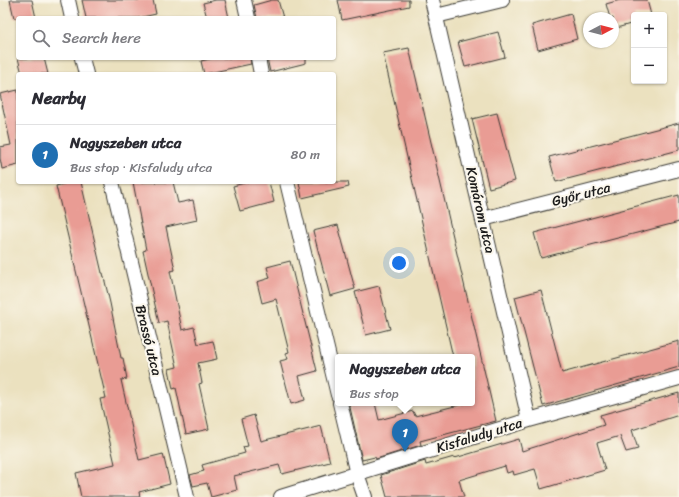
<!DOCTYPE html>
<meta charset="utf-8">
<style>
:root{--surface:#fff;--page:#f7f7f7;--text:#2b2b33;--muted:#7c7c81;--line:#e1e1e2;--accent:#1f6fb2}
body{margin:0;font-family:Sriracha,sans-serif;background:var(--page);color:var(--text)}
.controls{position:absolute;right:12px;top:12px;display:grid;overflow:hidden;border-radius:4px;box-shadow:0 1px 3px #0004}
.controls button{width:36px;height:36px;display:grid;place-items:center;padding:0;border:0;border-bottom:1px solid var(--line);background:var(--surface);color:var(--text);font:20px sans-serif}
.compass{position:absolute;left:583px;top:12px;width:36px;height:36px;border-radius:50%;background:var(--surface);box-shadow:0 1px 3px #0004;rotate:83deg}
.you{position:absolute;left:399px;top:263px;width:14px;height:14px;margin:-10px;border:3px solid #fff;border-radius:50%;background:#1a73e8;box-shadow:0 0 0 6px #1a73e833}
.badge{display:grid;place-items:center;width:26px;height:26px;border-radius:50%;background:var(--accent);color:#fff;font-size:13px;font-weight:700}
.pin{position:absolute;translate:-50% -33px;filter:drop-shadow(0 1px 2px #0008)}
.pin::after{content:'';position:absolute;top:21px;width:14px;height:12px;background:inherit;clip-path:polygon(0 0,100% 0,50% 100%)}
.popup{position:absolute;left:335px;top:354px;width:140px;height:52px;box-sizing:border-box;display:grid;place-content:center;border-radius:4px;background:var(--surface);filter:drop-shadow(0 1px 3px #0005);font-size:13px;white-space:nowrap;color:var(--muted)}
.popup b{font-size:15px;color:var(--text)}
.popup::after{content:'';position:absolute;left:50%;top:100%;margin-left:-8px;border:8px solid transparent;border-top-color:var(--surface)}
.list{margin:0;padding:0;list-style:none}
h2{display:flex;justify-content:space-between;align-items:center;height:52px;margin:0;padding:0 16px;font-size:17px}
h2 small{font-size:13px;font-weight:400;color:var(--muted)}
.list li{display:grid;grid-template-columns:26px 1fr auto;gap:12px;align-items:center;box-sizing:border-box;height:60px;padding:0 16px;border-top:1px solid var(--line)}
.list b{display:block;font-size:15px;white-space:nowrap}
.list p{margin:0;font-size:13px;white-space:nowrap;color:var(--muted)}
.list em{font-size:13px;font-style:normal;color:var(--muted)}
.icon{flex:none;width:22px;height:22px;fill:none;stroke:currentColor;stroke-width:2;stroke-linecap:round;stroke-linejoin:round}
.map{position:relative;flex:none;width:679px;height:497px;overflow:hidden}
.search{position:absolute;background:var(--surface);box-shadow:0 1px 3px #0004;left:16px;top:16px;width:320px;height:44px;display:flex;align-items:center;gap:10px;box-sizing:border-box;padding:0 14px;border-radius:4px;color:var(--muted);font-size:15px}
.panel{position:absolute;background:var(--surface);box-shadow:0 1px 3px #0004;left:16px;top:72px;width:320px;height:112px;border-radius:4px}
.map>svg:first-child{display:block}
.building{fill:#e99c94}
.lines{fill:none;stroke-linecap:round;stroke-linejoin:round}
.minor-casing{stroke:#3b3a34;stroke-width:16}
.minor{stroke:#fff;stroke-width:14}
.labels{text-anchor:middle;stroke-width:4;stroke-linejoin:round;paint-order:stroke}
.street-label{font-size:14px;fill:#1c1c1c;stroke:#fbf7ec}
</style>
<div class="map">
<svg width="679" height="497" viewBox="0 0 679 497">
<rect width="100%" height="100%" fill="#fbf7ec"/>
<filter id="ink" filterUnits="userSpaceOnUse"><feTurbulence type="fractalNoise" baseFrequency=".025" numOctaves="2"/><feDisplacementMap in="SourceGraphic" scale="8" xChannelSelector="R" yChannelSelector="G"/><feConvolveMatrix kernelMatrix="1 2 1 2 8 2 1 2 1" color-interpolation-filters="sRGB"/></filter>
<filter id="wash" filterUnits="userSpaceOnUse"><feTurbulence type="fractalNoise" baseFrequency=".012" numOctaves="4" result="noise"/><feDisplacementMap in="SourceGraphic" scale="16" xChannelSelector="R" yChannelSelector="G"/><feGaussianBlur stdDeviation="0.9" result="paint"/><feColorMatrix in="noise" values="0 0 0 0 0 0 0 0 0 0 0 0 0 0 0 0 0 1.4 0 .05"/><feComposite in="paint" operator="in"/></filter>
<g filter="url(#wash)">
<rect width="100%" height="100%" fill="#ebe1bf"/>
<g id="blocks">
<!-- building -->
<path class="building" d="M10,0H32L36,18H14Z
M82,0H153L156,14L138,18H86Z
M216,0H225L229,18H207L203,3Z
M272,0H278L283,18H257L254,5Z
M338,0H409V6L342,20Z
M620,0H647L651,15H634V23L613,29V18H610L606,4Z
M571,14L577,39L538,50L532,25Z
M498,32L505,57L465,67L458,42Z
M409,48L496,421L420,441L421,445L376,459L375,457L362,460L349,403H375L379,420L413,411L415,416L467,403H472V357H453L383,53Z
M18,58H44L48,74H22Z
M214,58H250L251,64L204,74L201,61Z
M267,58H306V63L270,72Z
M18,90V165L2,169L0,158V147L11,145L0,94Z
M497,113L515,181L489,188L472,119Z
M679,123V150L556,182L549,157Z
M71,182H81L102,273H103L110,303L121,358H123L127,379L121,380L139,460L163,454L170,484L139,492L140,497H81L76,473L115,464L100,399L106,398L56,186Z
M133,182H173L178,203L193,200L197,220L166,227L175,270L170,271L182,330L194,327L198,344L213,341L217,359L198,363L202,383L199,384L209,429L186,434L176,388L173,389L169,369L177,367L167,321L159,323L143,251L146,250Z
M248,182H269L274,202L240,211L233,186Z
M299,182H348L349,187L302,198Z
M679,195V222L541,258L534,233Z
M338,225L355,289L330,296L313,231Z
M290,261L317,371L299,376L305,400L291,404L280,361L288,359L286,353L289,352L276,299L262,303L257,282L270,278L267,267Z
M379,286L390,329L366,335L355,292Z
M541,290L562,373L679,341V367L543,406L515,297Z
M679,393V415L632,430L638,449L626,452L620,436L597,443L605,470L541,489L535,469L514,475L513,471L507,473L505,466L459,480L464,497H387L381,475L425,461L426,465L454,457L455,458L519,439L522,451L604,425L600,415Z
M254,415L261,441L321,426L330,462L282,474L279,465L234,476L237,490L211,497L207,483L193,486L190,475L204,471L202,465L245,453L243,447L248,446L241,419Z"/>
</g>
</g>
<g filter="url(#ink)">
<use href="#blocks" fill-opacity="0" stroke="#3b3a34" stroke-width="1"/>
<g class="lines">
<defs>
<path id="minor" d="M68,0L72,18
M244,0L248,18
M432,0L529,420
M436,16L502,0
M82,58L86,74
M258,58L261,74
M112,182L187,497
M287,182L338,395
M483,219L679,169
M340,403L357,474L365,497
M281,497L529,420L679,378"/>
</defs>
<!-- minor casing -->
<use href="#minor" class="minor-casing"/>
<!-- minor -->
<use href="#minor" class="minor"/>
</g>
</g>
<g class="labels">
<!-- street labels -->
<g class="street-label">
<text transform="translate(581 194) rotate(-14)" y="5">Győr utca</text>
<text transform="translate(481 210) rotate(77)" y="5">Komárom utca</text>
<text transform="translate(149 340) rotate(76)" y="5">Brassó utca</text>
<text transform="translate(479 435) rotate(-17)" y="5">Kisfaludy utca</text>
</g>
</g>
</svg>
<div class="controls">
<button>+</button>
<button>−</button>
</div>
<svg class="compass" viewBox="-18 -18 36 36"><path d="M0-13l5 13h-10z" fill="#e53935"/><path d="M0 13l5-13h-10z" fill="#7c7c81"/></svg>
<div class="you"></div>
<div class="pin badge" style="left:405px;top:452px">1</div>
<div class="popup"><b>Nagyszeben utca</b>Bus stop</div>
<div class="search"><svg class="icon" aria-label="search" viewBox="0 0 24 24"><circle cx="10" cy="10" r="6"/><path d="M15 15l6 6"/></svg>Search here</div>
<section class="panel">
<h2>Nearby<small></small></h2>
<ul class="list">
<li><span class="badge">1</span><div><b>Nagyszeben utca</b><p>Bus stop · Kisfaludy utca</p></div><em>80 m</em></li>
</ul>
</section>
</div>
